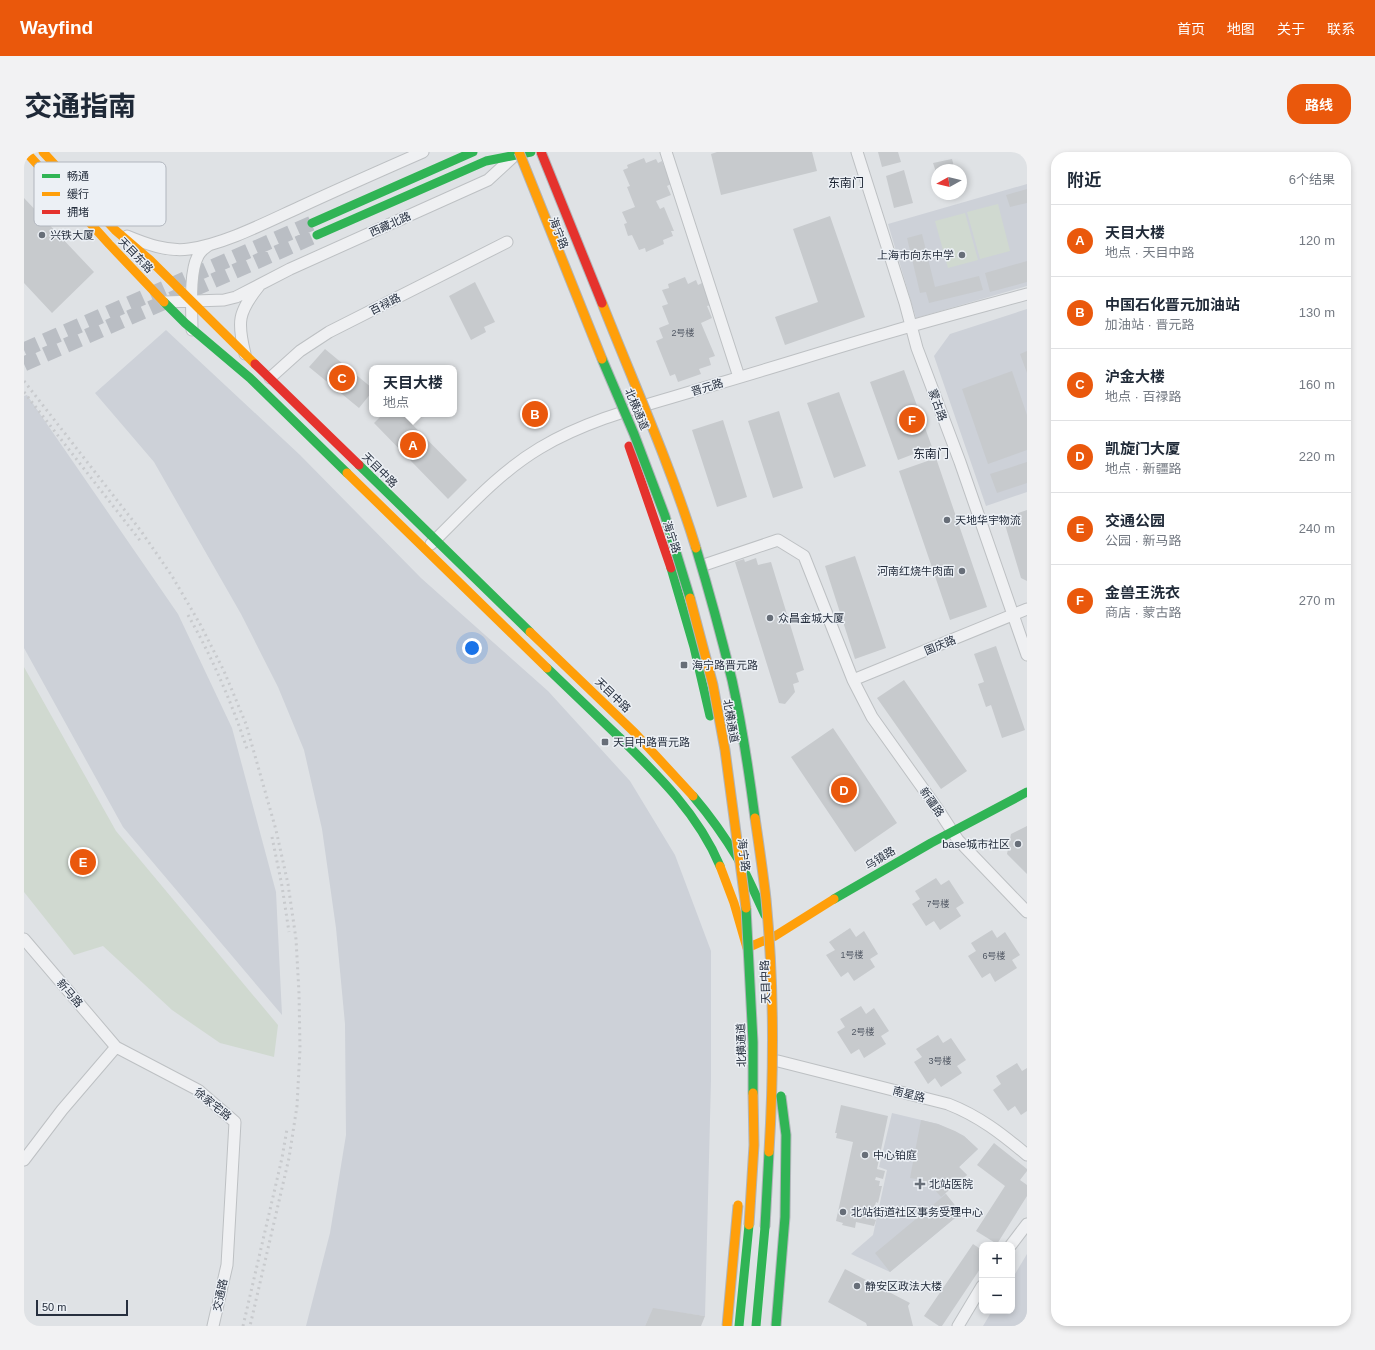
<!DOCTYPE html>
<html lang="zh">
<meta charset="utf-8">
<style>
:root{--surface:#fff;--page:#f2f2f3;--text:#1f2937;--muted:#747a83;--line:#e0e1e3;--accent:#ea580c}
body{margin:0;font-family:Helvetica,"Noto Sans SC",sans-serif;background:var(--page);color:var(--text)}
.controls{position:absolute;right:12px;bottom:12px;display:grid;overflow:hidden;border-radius:8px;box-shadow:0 2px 6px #0003}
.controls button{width:36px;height:36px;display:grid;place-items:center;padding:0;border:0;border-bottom:1px solid var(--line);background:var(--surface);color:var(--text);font:20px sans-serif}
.compass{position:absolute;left:907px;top:12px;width:36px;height:36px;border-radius:50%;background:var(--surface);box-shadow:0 2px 6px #0003;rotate:262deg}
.scale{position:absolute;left:12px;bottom:10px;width:92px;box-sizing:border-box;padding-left:4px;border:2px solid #262f3e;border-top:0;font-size:11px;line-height:14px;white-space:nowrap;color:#262f3e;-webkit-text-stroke:3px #ecf0f5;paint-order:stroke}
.you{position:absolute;left:448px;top:496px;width:14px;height:14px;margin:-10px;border:3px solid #fff;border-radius:50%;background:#1a73e8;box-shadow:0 0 0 6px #1a73e833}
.badge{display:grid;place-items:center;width:26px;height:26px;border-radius:50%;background:var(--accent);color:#fff;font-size:13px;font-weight:700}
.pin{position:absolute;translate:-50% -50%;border:2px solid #fff;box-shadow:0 1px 4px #0006}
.popup{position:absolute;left:345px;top:213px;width:88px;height:52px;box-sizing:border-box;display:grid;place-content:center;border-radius:8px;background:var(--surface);filter:drop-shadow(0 1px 3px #0005);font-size:13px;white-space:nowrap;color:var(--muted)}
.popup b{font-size:15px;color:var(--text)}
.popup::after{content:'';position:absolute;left:50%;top:100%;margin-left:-8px;border:8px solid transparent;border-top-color:var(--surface)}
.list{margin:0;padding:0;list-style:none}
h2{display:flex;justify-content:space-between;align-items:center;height:52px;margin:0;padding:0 16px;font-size:17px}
h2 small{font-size:13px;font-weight:400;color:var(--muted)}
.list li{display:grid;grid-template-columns:26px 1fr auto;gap:12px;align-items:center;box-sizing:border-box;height:72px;padding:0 16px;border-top:1px solid var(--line)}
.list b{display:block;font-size:15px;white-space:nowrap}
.list p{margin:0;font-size:13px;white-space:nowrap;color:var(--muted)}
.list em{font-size:13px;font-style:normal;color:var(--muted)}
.map{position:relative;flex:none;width:1003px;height:1174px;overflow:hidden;border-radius:16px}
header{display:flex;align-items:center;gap:24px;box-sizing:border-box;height:56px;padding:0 20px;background:var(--accent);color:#fff}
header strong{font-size:19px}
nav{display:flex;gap:22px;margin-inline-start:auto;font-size:14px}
.intro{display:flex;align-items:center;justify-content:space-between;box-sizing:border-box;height:96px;padding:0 24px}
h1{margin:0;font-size:28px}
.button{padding:10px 18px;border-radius:16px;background:var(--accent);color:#fff;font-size:14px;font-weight:700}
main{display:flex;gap:24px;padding:0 24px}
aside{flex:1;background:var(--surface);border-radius:16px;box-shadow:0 2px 6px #0003}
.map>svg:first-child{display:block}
.built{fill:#cdd1d8}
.green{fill:#d0d9d0}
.building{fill:#c7cacd}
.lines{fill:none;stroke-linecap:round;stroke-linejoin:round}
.secondary-tunnel{stroke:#babec4;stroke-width:15;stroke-dasharray:15 8;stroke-linecap:butt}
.street-casing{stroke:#bdc0c3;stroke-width:13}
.street{stroke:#eff0f2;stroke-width:11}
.fast{stroke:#30b455;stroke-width:9}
.slow{stroke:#ff9f0a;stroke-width:9}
.jam{stroke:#e5322d;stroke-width:9}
.rail{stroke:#c8cacd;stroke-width:3;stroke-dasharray:2 4;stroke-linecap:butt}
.fast-bridge-casing{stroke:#b1b5ba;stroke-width:11;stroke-linecap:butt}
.slow-bridge-casing{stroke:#b1b5ba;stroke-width:11;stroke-linecap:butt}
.jam-bridge-casing{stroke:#b1b5ba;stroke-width:11;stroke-linecap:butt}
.fast-bridge{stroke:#30b455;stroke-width:9}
.slow-bridge{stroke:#ff9f0a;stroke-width:9}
.jam-bridge{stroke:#e5322d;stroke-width:9}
.poi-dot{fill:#676e78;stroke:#ecf0f5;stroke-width:1.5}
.labels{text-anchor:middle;stroke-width:3;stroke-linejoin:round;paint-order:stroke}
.number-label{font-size:9px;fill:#4f5662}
.street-label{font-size:11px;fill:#262f3e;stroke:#ecf0f5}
.poi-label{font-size:11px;fill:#262f3e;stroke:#ecf0f5;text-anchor:start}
.neighbourhood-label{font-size:12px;fill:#18202f;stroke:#ecf0f5}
.key{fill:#ecf0f5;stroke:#b1b6be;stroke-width:1}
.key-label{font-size:11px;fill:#262f3e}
</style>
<header>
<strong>Wayfind</strong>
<nav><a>首页</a><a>地图</a><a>关于</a><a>联系</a></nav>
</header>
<div class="intro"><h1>交通指南</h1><a class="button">路线</a></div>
<main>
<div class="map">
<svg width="1003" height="1174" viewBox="0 0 1003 1174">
<rect width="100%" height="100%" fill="#dfe2e5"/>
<!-- built -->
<path class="built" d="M1003,32V134L892,166L864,72Z
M1003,157V340L962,354L910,204L926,182Z
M142,178L276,303L397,426L524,539L606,629L651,703L687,799V928L681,1164L629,1157L621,1174H282L306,1081L322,983L321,872L312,776L298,677L280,598L254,535L217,462L130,310L71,241Z
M3,243L154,462L208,576L252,740L258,863L99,675L0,496V244Z
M868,961L914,972L940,984L954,997L935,1015L943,1023L921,1041L937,1061L866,1120L827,1102L849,1083L863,1018L855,1015Z
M1003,1102V1174H959L968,1159H988V1127Z"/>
<!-- green -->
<path class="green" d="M974,52L986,99L956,107L943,60Z
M941,61L954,108L924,116L911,69Z
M0,515L92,679L254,873L250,905L196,891L148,858L79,794L50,803L0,740Z"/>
<!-- building -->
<path class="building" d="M693,0H788L793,19L697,43L687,2Z
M854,0H874L877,10L858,15Z
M620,6L622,11L632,7L634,11L638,9L647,32L643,34L647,43L632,49L636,57L640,55L650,79H647L649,84L639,88L640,92L622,100L621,96L615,98L608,83L604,84L600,72L603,71L598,60L611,55L603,35L606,34L599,18L604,16L603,13Z
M928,7L931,18H913V23L909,11Z
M880,18L889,51L870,56L862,24Z
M1003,37V51L986,55L982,43Z
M0,46L70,120L28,161L0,131Z
M806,64L841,165L761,193L751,165L794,150L769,77Z
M898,82L911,135L955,124L959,138L905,151L902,140L896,141L883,86Z
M1003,109V130L966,140L961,121Z
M661,125L664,132L672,128L674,133L678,131L687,153L683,154L688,166L677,171L691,204L685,206L687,213L675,217L677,222L654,230L651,222L646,224L632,189L639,186L635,176L645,172L638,154L644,152L638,138L645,136L644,132Z
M451,130L471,170L460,175L462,180L447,188L425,144Z
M301,197L348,236V240L335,256L285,215Z
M1003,199V221L996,202Z
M880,218L908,295L874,308L846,230Z
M988,219L1003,263V298L964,312L938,237Z
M815,240L842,314L810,326L783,251Z
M755,259L779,336L749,346L724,269Z
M359,262H378L443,328L424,347L350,271Z
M699,268L723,345L693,355L668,278Z
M912,306L963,455L926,468L875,319Z
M1003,310V331L973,341L966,322Z
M1003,358V429L997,426L979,366Z
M831,404L862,496L831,507L801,414Z
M732,406L734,413L747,410L780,518L772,521L775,530L769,532L771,540L761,552L755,551L711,410L720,407L721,410Z
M972,494L1001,578L978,586L967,553L962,555L954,532L960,530L950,502Z
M880,528L943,619L917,637L853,546Z
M809,576L873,671L831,700L767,605Z
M1003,674V722L983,702L987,682Z
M912,726L917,733L925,728L940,751L932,756L937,764L916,778L910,769L902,774L888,752L896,747L891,739Z
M826,776L832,785L840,779L854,802L846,807L851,815L830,829L824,820L817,825L802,803L811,798L805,790Z
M968,778L973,786L981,780L996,803L988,808L993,816L971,830L966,821L958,826L944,804L952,799L947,791Z
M837,854L842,862L850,856L865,879L857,884L862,892L840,906L835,897L827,902L813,880L821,875L816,867Z
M914,883L919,891L927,886L942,908L933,914L938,921L917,935L911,926L904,932L890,910L898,905L892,897Z
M993,911L998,919L1003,916V959L997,963L991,954L984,959L969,938L977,932L972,924Z
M817,953L864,964L853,1017L861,1019L859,1027L852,1025L851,1028L856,1029L855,1034H858L854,1051L852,1050L850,1057L845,1056V1059L850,1060L849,1067L852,1068L850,1074L832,1070L831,1076L818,1073L819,1071L812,1069L829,990L812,986L813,981H811Z
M897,968L914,972L931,979L940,984L954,997L935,1015L943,1023L917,1045L911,1038L905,1032L892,1027L886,1026Z
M970,991L1003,1017V1019L996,1028L1003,1033V1044L973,1092L952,1079L981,1034L953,1013Z
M922,1042L937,1061L866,1120L851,1101Z
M949,1092L958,1098V1114L918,1174H915L900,1164Z
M821,1117L886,1151L884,1154L889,1174H843L842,1171L804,1150Z
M629,1156L681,1164L677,1174H621Z"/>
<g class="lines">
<!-- secondary-tunnel -->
<path class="secondary-tunnel" d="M0,198L288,71
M0,212L293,83"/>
<defs>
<path id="street" d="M642,0L715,225
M833,0L881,151L893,196L936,310L1003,503
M103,84C122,92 144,100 165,97C201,92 243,70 276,55C317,36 358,18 399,0
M141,150L200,148L212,145L266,117L464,28L490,4
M168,178C168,159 165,120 174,104C176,99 181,96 185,93
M221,202C213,170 214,160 235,134
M246,226L276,199L305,180L483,90
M407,392C441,359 474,321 516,296C568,265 628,252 686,234C745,217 804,198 863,181C910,167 956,155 1003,142
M683,412L754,388L780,404L829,528L848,565L915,659L934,688L1003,760
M829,528L1003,457
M0,787L92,895
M754,909L924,952C955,964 978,982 1003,1003
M0,1008L38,958L92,895L174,938L211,970L203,1113L189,1174
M987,1093L1003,1072
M934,1174L958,1134"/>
</defs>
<!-- street casing -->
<use href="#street" class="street-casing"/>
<!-- street -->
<use href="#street" class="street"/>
<!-- fast -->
<path class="fast" d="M288,71L449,0
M293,83L462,9L507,0
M140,150L161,171L226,226L323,321
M335,313L506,480
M647,416L670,495L686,564
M523,516C547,539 571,562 595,585C635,624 674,662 696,714
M669,644C686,664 701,685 714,707C724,725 732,744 741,763
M810,747L907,691L1003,640
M715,1174L725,1073
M732,1174L741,1075"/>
<!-- slow -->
<path class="slow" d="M2,0L85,92L140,150
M19,0L91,78L126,108L231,212
M323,321L523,516
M506,480L611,581L669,644
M696,714L710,751L723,796L751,784L810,747"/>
<!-- jam -->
<path class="jam" d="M231,212L335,313
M605,294L647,416"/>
<!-- rail -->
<path class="rail" d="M0,229L117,379L148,424L176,472L200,519L222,572L252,678L264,732L272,787L275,841L276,897L273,954L265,1006L226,1174
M0,240L118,391
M164,463C188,505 208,551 223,597
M248,685L258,734L265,780
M219,1174L258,1006L263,977"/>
<defs>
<path id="fast-bridge" d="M578,207L610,282L641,364L666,446
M672,396C685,439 697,483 708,528C718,573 725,620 731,666
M722,756L729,890V941
M741,1075L745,1000
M752,1174L761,1065L762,983L757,944"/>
<path id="slow-bridge" d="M495,0L578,207
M578,151C610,232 646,312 672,396
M666,446L689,533L701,598L722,756
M731,666C735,693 739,720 742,747C750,830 750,917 745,1000
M725,1073L730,993L729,941
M703,1174L714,1053"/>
<path id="jam-bridge" d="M517,0L578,151"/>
</defs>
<!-- fast-bridge casing -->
<use href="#fast-bridge" class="fast-bridge-casing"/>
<!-- slow-bridge casing -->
<use href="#slow-bridge" class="slow-bridge-casing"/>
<!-- jam-bridge casing -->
<use href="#jam-bridge" class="jam-bridge-casing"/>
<!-- fast-bridge -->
<use href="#fast-bridge" class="fast-bridge"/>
<!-- slow-bridge -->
<use href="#slow-bridge" class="slow-bridge"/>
<!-- jam-bridge -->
<use href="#jam-bridge" class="jam-bridge"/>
</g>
<!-- markers -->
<g class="poi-dot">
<circle cx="18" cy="83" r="4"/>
<circle cx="938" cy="103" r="4"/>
<circle cx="923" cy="368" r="4"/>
<circle cx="938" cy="419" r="4"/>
<circle cx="746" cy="466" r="4"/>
<rect x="656" y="509" width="8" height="8" rx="2"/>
<rect x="577" y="586" width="8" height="8" rx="2"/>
<circle cx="994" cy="692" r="4"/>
<circle cx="841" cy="1003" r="4"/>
<path d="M894 1026h4v4h4v4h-4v4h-4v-4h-4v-4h4z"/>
<circle cx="819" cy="1060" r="4"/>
<circle cx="833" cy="1134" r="4"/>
</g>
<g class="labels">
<!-- number labels -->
<g class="number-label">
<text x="659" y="184">2号楼</text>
<text x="914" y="755">7号楼</text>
<text x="828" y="806">1号楼</text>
<text x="970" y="807">6号楼</text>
<text x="839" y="883">2号楼</text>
<text x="916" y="912">3号楼</text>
</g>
<!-- street labels -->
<g class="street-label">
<text transform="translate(366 72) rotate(-24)" y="4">西藏北路</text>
<text transform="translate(535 81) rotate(69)" y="4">海宁路</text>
<text transform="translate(112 103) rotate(46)" y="4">天目东路</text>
<text transform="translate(361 152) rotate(-27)" y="4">百禄路</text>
<text transform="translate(683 235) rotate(-17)" y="4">晋元路</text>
<text transform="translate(914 253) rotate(70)" y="4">蒙古路</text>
<text transform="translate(613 257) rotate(67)" y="4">北横通道</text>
<text transform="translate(356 318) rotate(45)" y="4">天目中路</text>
<text transform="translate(648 385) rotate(72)" y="4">海宁路</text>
<text transform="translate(916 493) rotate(-22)" y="4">国庆路</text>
<text transform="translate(589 543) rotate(44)" y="4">天目中路</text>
<text transform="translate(707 569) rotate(80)" y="4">北横通道</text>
<text transform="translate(908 650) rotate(55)" y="4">新疆路</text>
<text transform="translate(720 703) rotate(83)" y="4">海宁路</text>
<text transform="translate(856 706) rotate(-31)" y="4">乌镇路</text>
<text transform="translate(741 830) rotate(-92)" y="4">天目中路</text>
<text transform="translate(46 841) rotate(49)" y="4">新马路</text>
<text transform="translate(717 893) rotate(-91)" y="4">北横通道</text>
<text transform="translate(885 942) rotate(14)" y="4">南星路</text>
<text transform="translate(189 952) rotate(39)" y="4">徐家宅路</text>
<text transform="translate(196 1143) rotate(-78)" y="4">交通路</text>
</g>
<!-- poi labels -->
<g class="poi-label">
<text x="26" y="87">兴铁大厦</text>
<text x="930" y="107" text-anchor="end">上海市向东中学</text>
<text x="931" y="372">天地华宇物流</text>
<text x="930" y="423" text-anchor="end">河南红烧牛肉面</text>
<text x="754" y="470">众昌金城大厦</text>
<text x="668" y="517">海宁路晋元路</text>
<text x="589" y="594">天目中路晋元路</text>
<text x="986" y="696" text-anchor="end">base城市社区</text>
<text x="849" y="1007">中心铂庭</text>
<text x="905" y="1036">北站医院</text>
<text x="827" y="1064">北站街道社区事务受理中心</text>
<text x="841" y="1138">静安区政法大楼</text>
</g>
<!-- neighbourhood labels -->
<g class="neighbourhood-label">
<text x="822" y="35">东南门</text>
<text x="907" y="306">东南门</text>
</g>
</g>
<!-- legend -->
<rect x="10" y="10" width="132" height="64" rx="6" class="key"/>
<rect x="18" y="22" width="18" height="4" fill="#30b455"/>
<rect x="18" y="40" width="18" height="4" fill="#ff9f0a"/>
<rect x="18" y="58" width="18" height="4" fill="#e5322d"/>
<g class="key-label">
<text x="43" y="28">畅通</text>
<text x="43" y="46">缓行</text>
<text x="43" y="64">拥堵</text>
</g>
</svg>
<div class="controls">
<button>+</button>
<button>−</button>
</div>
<svg class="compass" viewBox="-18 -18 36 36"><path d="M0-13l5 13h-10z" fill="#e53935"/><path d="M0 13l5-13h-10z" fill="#747a83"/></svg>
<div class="scale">50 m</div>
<div class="you"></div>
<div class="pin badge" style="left:389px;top:293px">A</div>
<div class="popup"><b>天目大楼</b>地点</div>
<div class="pin badge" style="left:511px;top:262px">B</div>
<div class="pin badge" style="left:318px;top:226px">C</div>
<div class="pin badge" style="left:820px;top:638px">D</div>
<div class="pin badge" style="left:59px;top:710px">E</div>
<div class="pin badge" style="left:888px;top:268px">F</div>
</div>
<aside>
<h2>附近<small>6个结果</small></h2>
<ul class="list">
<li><span class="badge">A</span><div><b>天目大楼</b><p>地点 · 天目中路</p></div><em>120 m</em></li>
<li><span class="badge">B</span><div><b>中国石化晋元加油站</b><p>加油站 · 晋元路</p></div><em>130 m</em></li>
<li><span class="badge">C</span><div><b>沪金大楼</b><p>地点 · 百禄路</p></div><em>160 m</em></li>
<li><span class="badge">D</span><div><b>凯旋门大厦</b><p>地点 · 新疆路</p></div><em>220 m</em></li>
<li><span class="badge">E</span><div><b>交通公园</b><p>公园 · 新马路</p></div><em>240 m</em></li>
<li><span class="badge">F</span><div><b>金兽王洗衣</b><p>商店 · 蒙古路</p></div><em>270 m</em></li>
</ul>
</aside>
</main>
